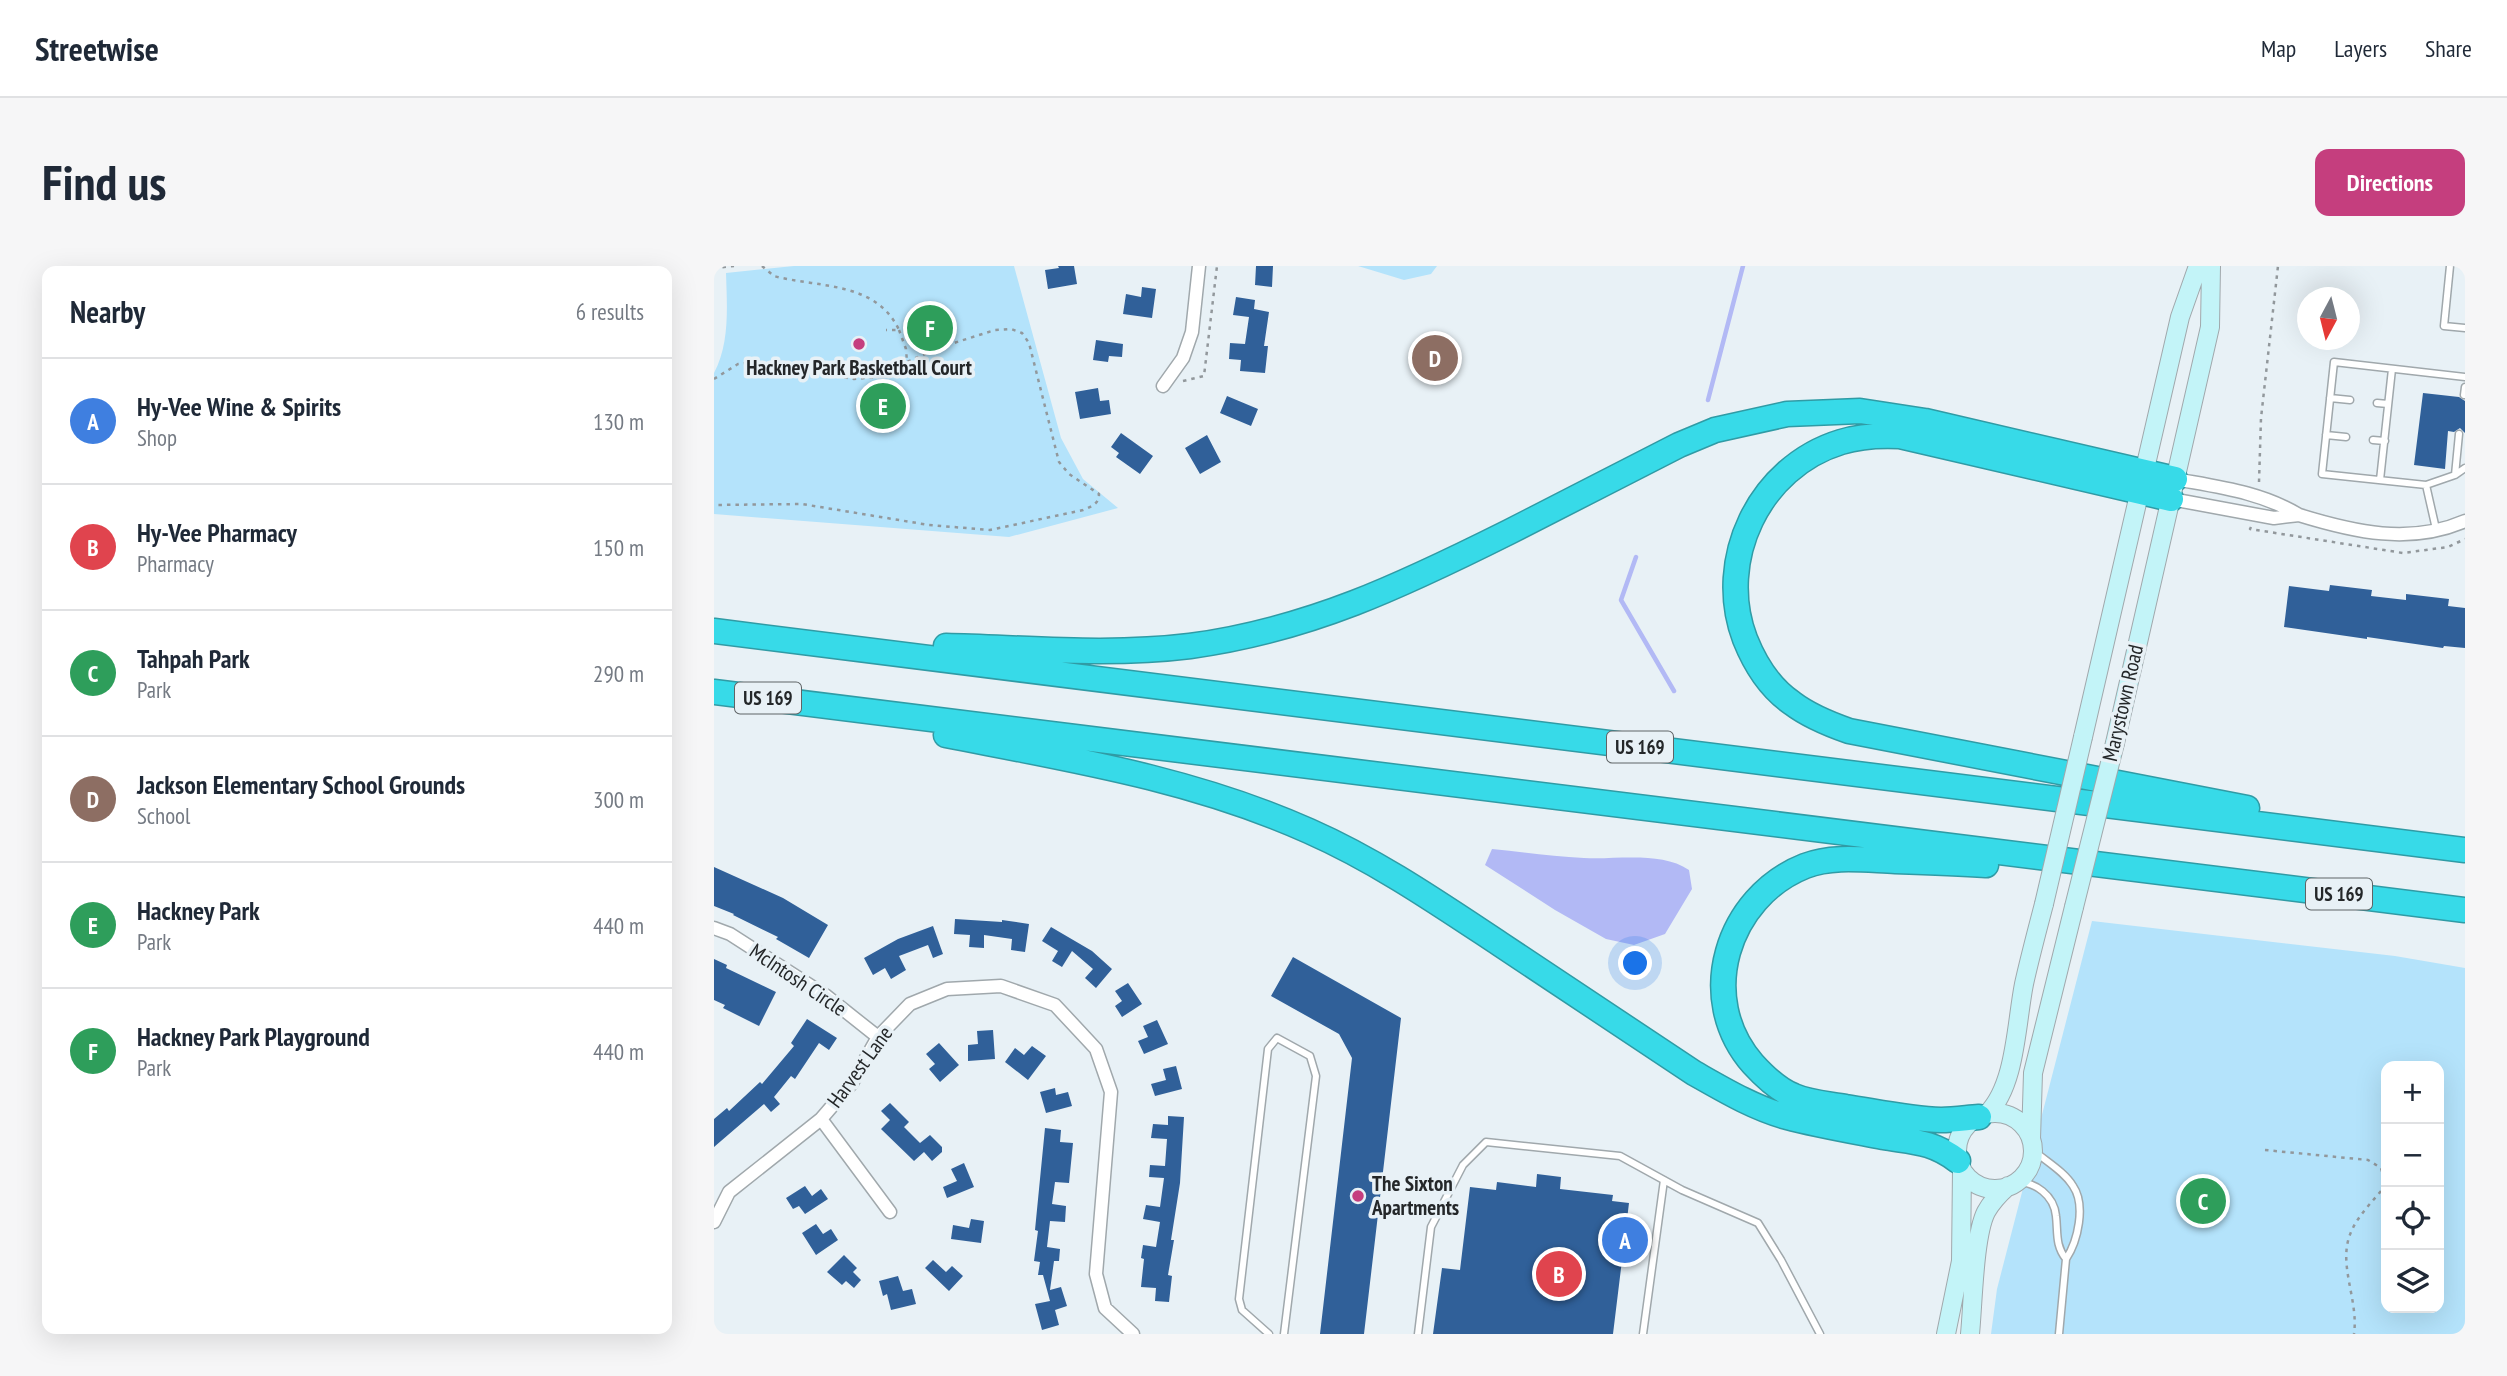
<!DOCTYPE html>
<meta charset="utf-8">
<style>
:root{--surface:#fff;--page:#f6f6f7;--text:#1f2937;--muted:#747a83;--line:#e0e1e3;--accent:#c53e7e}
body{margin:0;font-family:"PT Sans Narrow",sans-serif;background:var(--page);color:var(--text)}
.controls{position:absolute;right:21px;bottom:21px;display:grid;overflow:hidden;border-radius:14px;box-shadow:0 7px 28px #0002}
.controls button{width:63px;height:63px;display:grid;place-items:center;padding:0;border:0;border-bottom:2px solid var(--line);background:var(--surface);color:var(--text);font:35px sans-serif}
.compass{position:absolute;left:1583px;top:21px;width:63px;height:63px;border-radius:50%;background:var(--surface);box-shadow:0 7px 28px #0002;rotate:187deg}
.you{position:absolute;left:922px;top:698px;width:24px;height:24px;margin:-18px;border:5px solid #fff;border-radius:50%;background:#1a73e8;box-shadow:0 0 0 10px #1a73e833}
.badge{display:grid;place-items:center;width:46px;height:46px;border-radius:50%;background:var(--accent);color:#fff;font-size:23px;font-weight:700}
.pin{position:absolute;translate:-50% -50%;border:4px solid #fff;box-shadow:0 2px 7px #0006}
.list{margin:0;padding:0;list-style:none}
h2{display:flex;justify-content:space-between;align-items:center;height:91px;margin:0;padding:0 28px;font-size:30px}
h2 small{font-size:23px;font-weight:400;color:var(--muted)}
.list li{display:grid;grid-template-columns:46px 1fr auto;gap:21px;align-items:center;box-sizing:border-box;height:126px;padding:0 28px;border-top:2px solid var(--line)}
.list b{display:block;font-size:26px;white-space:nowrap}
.list p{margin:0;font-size:23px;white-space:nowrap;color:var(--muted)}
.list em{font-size:23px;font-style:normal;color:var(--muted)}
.icon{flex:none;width:38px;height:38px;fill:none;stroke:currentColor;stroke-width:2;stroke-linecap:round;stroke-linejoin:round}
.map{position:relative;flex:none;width:1751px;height:1068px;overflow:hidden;border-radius:14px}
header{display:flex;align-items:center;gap:42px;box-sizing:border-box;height:98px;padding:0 35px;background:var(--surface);border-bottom:2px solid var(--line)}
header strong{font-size:33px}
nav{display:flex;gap:38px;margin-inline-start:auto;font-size:24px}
.intro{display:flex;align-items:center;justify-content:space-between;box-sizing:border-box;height:168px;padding:0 42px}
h1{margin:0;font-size:49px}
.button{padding:18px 32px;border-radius:14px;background:var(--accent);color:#fff;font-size:24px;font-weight:700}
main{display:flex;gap:42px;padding:0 42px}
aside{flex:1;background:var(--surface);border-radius:14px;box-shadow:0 7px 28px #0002}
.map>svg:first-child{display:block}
.green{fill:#b4e3fb;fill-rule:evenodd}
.water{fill:#b2b9f5}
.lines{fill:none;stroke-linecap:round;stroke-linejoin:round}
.stream{stroke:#b2b9f5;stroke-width:4.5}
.building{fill:#306099}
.lane-casing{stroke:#a0a8ac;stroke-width:9}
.street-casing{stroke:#a0a8ac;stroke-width:15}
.secondary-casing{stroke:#a0a8ac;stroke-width:20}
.highway-casing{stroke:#309ba5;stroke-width:27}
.path{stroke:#92989c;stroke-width:2.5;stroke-dasharray:3.5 5;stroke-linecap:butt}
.lane{stroke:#fff;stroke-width:6}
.street{stroke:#fff;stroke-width:12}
.secondary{stroke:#c3f4f8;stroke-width:18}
.highway{stroke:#37dae8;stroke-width:24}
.secondary-bridge-casing{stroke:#a0a8ac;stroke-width:20;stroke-linecap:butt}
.secondary-bridge{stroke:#c3f4f8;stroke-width:18}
.poi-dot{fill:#c53e7e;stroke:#e8f1f6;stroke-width:2.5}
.labels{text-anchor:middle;stroke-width:7;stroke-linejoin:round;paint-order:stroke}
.shield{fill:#e8f1f6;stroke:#5f6466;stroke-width:2}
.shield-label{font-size:19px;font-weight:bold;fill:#242729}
.poi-label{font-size:21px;font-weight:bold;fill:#242729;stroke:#e8f1f6}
.street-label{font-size:21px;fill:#242729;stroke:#e8f1f6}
</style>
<header>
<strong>Streetwise</strong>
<nav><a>Map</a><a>Layers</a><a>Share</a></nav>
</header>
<div class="intro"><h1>Find us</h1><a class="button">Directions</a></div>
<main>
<aside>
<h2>Nearby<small>6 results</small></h2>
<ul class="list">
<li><span class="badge" style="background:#3f7fe0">A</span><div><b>Hy-Vee Wine &amp; Spirits</b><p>Shop</p></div><em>130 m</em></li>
<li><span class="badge" style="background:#e0444e">B</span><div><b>Hy-Vee Pharmacy</b><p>Pharmacy</p></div><em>150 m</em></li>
<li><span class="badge" style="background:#2e9e5b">C</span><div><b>Tahpah Park</b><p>Park</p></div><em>290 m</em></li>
<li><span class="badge" style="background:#8d6e63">D</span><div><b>Jackson Elementary School Grounds</b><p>School</p></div><em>300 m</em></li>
<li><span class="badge" style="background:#2e9e5b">E</span><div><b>Hackney Park</b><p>Park</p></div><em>440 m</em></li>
<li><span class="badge" style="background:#2e9e5b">F</span><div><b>Hackney Park Playground</b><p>Park</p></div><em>440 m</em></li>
</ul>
</aside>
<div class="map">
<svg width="1751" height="1068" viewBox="0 0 1751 1068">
<rect width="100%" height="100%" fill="#e8f1f6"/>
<!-- green -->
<path class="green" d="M80,0H300L347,172L369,213L404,242L295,271L0,248V107C16,77 13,40 12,7Z
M644,0H723L717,8L690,14Z
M1378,655L1681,690L1751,702V1068H1277L1283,1023ZM1672,800H1725V1042H1672Z"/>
<!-- water -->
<path class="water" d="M778,583C809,586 839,591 870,592C902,594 947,585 975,604L978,623L951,668L920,679L892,673L841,644L771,599Z"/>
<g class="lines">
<!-- stream -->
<path class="stream" d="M994,134L1029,0
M922,291L907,334L960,425"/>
</g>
<!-- building -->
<path class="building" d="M344,0H360L363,18L334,23L331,4L345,2Z
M542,0H559L558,21L541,19Z
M428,21L442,23L438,52L409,48L412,28L427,31Z
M522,31L541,34L540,43L555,46L550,80H554L551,107L526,105L527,94L515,93L516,77L531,78L535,51L519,49Z
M382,74L409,78L408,91L395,90L394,96L379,94Z
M384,122L386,135L395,134L397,148L366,153L361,126Z
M1709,127L1745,131L1751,135V167L1746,162L1740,166L1734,165L1731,203L1700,199Z
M513,130L544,143L537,160L506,147Z
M407,167L439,190L426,208L402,191L405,187L397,181Z
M493,169L507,196L486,208L471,182Z
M1616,319L1658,324L1657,330L1692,334V328L1735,333L1734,340L1751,342V382L1730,380L1729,382L1653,371V373L1570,361L1575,320L1615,325Z
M0,601L69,632L114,659L95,692L62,673L64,671L19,649L20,648L0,640Z
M241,653L288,656V654L315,658L311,686L297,684L298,673L270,669V682L255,681L256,669L240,668Z
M219,660L229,688L219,692L214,679L185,690L192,704L177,713L171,702L159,709L150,692L184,673Z
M337,661L378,685L398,703L382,722L371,712L379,703L358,685L348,701L338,695L344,685L328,675Z
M579,691L687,752L650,1068H606L638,792L625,768L557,730Z
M0,693L13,699L12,702L62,726L45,760L9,742L11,739L0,734Z
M414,717L428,738L408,751L401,740L408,735L401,725Z
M93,753L123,772L115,784L105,777L81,813L77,810L60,831L66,838L57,846L50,838L0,881V853L13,842L15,845L46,816L48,818L80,780L77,777Z
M443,754L454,778L430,788L424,775L434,771L429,760Z
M279,764L281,793L254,795V779L264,778L263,765Z
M225,777L245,799L226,816L215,803L221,798L212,788Z
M318,780L332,790L314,814L291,796L301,782L310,789Z
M462,800L468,823L441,830L437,818L452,814L449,803Z
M341,822L342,829L354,826L358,840L332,847L326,826Z
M176,837L195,856L190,861L206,877L216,869L228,881V886L218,895L210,886L200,895L167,863L176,854L167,845Z
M454,850L470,851L466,917L457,974H460L454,1009L458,1010L455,1036L441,1035L442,1022L427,1021L430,993L427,992L429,979L442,981L446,956L429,953L432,939L446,941L450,912L435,911L436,899L451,900L453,873L437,872L439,858L454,859Z
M331,862L347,864L346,876L359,877L355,917L341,916L338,938L352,940L351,956L336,955L333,981L346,983L345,995H340L336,1024L347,1021L353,1040L341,1044L345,1059L328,1064L321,1038L336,1035L329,1009H324L326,996L320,995L324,965L321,964Z
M250,897L260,921L233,932L229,921L243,915L237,903Z
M823,908L847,911L846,923L899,929L898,935L915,937L899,1068H719L728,1002L746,1004L756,921L782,924L783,916L822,921Z
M91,920L98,930L107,923L114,933L91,948L85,940L79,943L72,932Z
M257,953L270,955L267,977L237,973L239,959L255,962Z
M102,958L109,968L117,963L124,974L102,989L88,967Z
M130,989L143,1002L139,1006L147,1014L140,1022L132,1015L128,1019L113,1006Z
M219,994L232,1006L238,1000L249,1010L235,1025L211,1002Z
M184,1010L189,1025L198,1023L202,1038L177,1044L173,1028L169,1030L165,1015Z"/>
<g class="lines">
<defs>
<path id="lane" d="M1736,0L1730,60L1751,62
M1750,129L1751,121
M1616,132L1636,134
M1663,137L1674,138
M1612,169L1632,171
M1659,174L1671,175
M1741,209L1745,168
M1666,214L1678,103
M1712,219L1608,208L1620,96L1751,111
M1722,263L1712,219L1741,209L1751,202
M1303,916C1321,916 1340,929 1342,950C1344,967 1341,979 1352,993C1364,975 1372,939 1359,920C1350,905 1331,895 1318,883
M555,1068L528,1044L525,1033L554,783L563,772L596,790L602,810L570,1068
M704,1068L717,961L749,899L772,876L906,890L968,924L1044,957L1067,994L1106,1068
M929,1068L950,914
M1345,1068L1352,993"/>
<path id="street" d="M449,120L469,92L478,66L485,0
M1457,233L1560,252L1585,249C1547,226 1504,221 1461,213
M1585,249C1640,266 1696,279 1751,255
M0,662L16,668L111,729L164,771
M107,853L176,946
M0,956L15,926L107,853L138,817L164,771L196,738L233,723L287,720L341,739L382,783L397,826L382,1008L391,1042L419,1068"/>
<path id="secondary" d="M1369,471L1466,51L1484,0
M1401,477L1496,61L1497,0
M1243 885a38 38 0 1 1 76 0a38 38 0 1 1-76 0Z
M1273,848C1302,819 1302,758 1310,718C1316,691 1323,665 1330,638
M1317,873L1319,807L1360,641
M1232,1068L1247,995L1248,903
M1256,1068C1259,1038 1260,970 1272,946C1278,935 1285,928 1294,920"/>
<path id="highway" d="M1457,233L1186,170C1166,169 1146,170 1127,176C1045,201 1001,294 1031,373C1041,398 1056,422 1078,437C1095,450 1115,458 1135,465L1533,542
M0,365L1751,584
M232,380C313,382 395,390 476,380C595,364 689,319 795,266C852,237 908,208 965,179L1001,164L1073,148L1146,145L1211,155L1461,213
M0,426L1751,644
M232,469C355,493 479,513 595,565C663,595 724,637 786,678C851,721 916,764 980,807C1010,824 1040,842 1073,851C1103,859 1138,865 1169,871C1199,876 1218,875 1244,895
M1265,851C1252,852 1240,854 1227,854C1196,853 1164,846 1132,841C1116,838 1096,837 1080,830C1064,824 1050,810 1039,798C981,732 1013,631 1091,600C1119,589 1152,594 1181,595C1211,596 1241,597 1272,599"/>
</defs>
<!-- lane casing -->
<use href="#lane" class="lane-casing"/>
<!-- street casing -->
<use href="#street" class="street-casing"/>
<!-- secondary casing -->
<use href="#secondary" class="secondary-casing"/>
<!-- highway casing -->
<use href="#highway" class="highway-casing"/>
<!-- path -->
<path class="path" d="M48,0L60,10C105,22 162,15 185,64H172
M0,2L20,0
M185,64L192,83L193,96
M0,113L24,98L40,96L140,113L164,111L185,104L193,96L224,82L281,64L297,63L308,67L315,77L345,196L355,208L385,228C385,238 378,240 369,244L276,264L215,259L88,238L0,239
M469,115L490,110L503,0
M1545,216L1547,152L1564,0
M1537,261L1536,263L1689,287L1734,281L1751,273
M1551,884L1654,894L1667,902L1672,919C1661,933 1645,948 1638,964C1622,996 1645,1033 1640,1068"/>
<!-- lane -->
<use href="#lane" class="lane"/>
<!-- street -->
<use href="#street" class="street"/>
<!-- secondary -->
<use href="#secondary" class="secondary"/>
<!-- highway -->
<use href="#highway" class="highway"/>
<defs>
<path id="secondary-bridge" d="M1330,638L1369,471
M1360,641L1401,477"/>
</defs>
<!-- secondary-bridge casing -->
<use href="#secondary-bridge" class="secondary-bridge-casing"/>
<!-- secondary-bridge -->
<use href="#secondary-bridge" class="secondary-bridge"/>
</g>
<!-- markers -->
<g class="poi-dot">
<circle cx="145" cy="78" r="7"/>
<circle cx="644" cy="930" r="7"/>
</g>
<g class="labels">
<!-- shield labels -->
<g class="shield">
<rect x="21" y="416.5" width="66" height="31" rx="5"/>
<rect x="893" y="465.5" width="66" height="31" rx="5"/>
<rect x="1592" y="612.5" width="66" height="31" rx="5"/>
</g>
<g class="shield-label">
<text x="54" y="439">US 169</text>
<text x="926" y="488">US 169</text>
<text x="1625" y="635">US 169</text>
</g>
<!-- poi labels -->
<g class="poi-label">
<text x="145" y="109">Hackney Park Basketball Court</text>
<text x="658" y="925" text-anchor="start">The Sixton<tspan x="658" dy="24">Apartments</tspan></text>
</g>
<!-- street labels -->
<g class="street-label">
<text transform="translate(1409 437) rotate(-77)" y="7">Marystown Road</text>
<text transform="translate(84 714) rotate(34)" y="7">McIntosh Circle</text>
<text transform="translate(146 801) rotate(-54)" y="7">Harvest Lane</text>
</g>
</g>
</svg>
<div class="controls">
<button>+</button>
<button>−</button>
<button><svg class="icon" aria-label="locate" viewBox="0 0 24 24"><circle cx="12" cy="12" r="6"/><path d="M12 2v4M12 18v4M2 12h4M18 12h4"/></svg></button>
<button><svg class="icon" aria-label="layers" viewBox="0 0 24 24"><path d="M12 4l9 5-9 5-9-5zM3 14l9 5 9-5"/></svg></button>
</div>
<svg class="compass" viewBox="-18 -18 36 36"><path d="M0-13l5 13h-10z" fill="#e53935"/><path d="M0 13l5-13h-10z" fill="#747a83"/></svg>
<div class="you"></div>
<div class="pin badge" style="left:911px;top:974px;background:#3f7fe0">A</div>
<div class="pin badge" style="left:845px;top:1008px;background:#e0444e">B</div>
<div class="pin badge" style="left:1489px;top:935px;background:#2e9e5b">C</div>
<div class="pin badge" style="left:721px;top:92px;background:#8d6e63">D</div>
<div class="pin badge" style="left:169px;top:140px;background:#2e9e5b">E</div>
<div class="pin badge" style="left:216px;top:62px;background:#2e9e5b">F</div>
</div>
</main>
